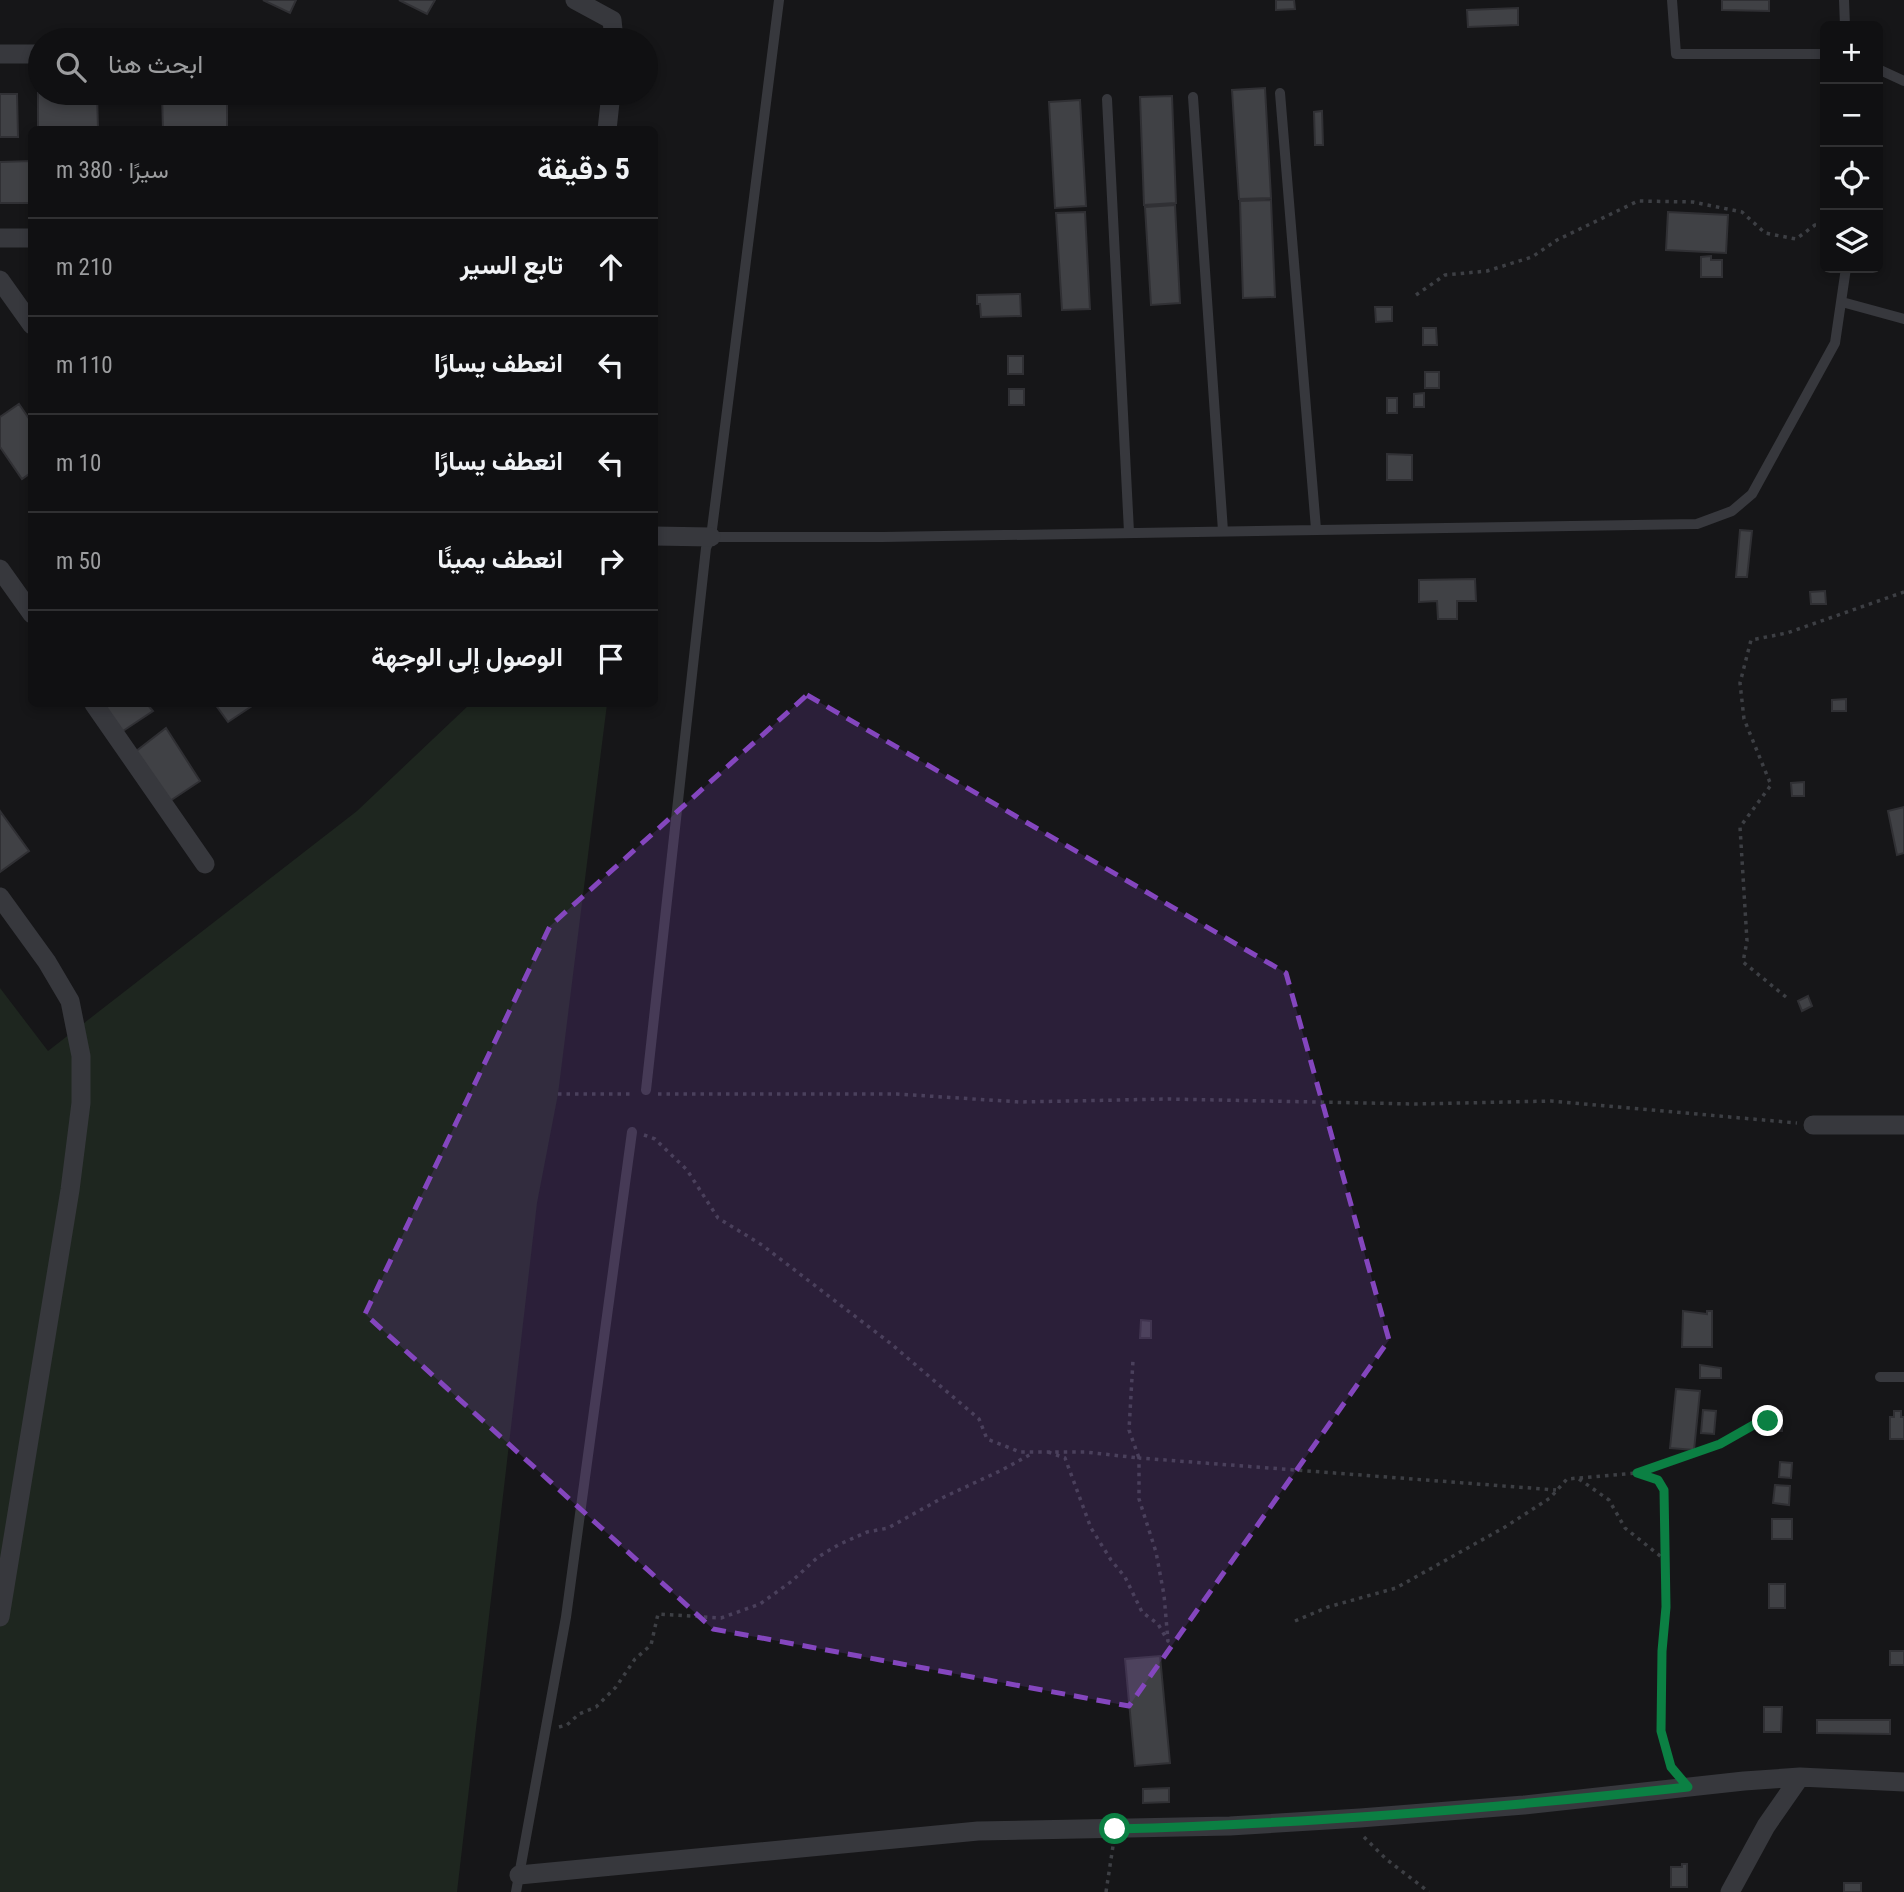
<!DOCTYPE html>
<html lang="ar">
<meta charset="utf-8">
<style>
:root{--surface:#101012;--page:#19191b;--text:#f1f3f6;--muted:#9c9d9f;--line:#303032}
body{margin:0;font-family:"Roboto Condensed",Vazirmatn,sans-serif;background:var(--page);color:var(--text);direction:rtl}
.controls{position:absolute;right:21px;top:21px;display:grid;overflow:hidden;border-radius:10px;box-shadow:0 4px 10px #0003}
.controls button{width:63px;height:63px;display:grid;place-items:center;padding:0;border:0;border-bottom:2px solid var(--line);background:var(--surface);color:var(--text);font:35px sans-serif}
.stop{position:absolute;width:21px;height:21px;margin:-16px;border:5px solid #0b8043;border-radius:50%;background:#fff}
.stop.end{background:#0b8043;border-color:#fff;box-shadow:0 2px 7px #0008}
.list{margin:0;padding:0;list-style:none}
h2{display:flex;justify-content:space-between;align-items:center;height:91px;margin:0;padding:0 28px;font-size:30px}
h2 small{font-size:23px;font-weight:400;color:var(--muted)}
.list li{display:grid;grid-template-columns:46px 1fr auto;gap:21px;align-items:center;box-sizing:border-box;height:98px;padding:0 28px;border-top:2px solid var(--line)}
.list b{display:block;font-size:26px;white-space:nowrap}
.list em{font-size:23px;font-style:normal;color:var(--muted)}
.icon{flex:none;width:38px;height:38px;fill:none;stroke:currentColor;stroke-width:2;stroke-linecap:round;stroke-linejoin:round}
.map{position:relative;flex:none;width:1904px;height:1892px;overflow:hidden;direction:ltr}
.search{position:absolute;background:var(--surface);box-shadow:0 4px 10px #0003;left:28px;top:28px;width:630px;height:77px;display:flex;align-items:center;gap:18px;box-sizing:border-box;padding:0 24px;border-radius:38px;color:var(--muted);font-size:26px}
.panel{position:absolute;background:var(--surface);box-shadow:0 4px 10px #0003;left:28px;top:126px;width:630px;height:581px;border-radius:10px;direction:rtl}
.map>svg:first-child{display:block}
.green{fill:#1e261f}
.building{fill:#404145;stroke:#303034;stroke-width:2}
.lines{fill:none;stroke-linecap:round;stroke-linejoin:round}
.path{stroke:#3d3f44;stroke-width:3.5;stroke-dasharray:3.5 5;stroke-linecap:butt}
.lane{stroke:#37383d;stroke-width:10}
.street{stroke:#37383d;stroke-width:19}
.route{stroke:#0b8043;stroke-width:9}
.marked{fill:#8446be;fill-opacity:0.2;stroke:#8446be;stroke-width:5;stroke-dasharray:14 9;stroke-linejoin:round}
</style>
<div class="map">
<svg width="1904" height="1892" viewBox="0 0 1904 1892">
<rect width="100%" height="100%" fill="#161618"/>
<!-- green -->
<path class="green" d="M470,704H607L558,1094L537,1203L457,1892H0V988L48,1051L357,811Z"/>
<!-- building -->
<path class="building" d="M263,0H296L290,13Z
M399,0H435L427,14Z
M1276,0H1294L1295,9L1276,10Z
M1722,0H1769V11L1722,10Z
M1518,8V25L1468,27L1467,10Z
M1265,88L1271,198L1239,199L1232,90Z
M38,93H97L98,130H38Z
M227,93V130H163L162,94Z
M0,94H17L18,137H0Z
M1172,96L1176,203L1144,205L1140,97Z
M1080,100L1086,206L1055,208L1049,102Z
M1322,111L1323,145H1315L1314,112Z
M32,161V203H0V162Z
M1271,200L1275,297L1243,298L1240,201Z
M1175,205L1180,303L1151,305L1145,207Z
M1085,212L1090,309L1062,310L1056,213Z
M1668,212L1728,215L1726,253L1666,250Z
M1711,256V260H1722V277H1701V257Z
M1020,294L1021,316L981,317L980,304H977V295Z
M1375,307H1392V321L1376,322Z
M1423,328H1436L1437,345H1423Z
M1008,356H1023V374H1008Z
M1425,372H1439V388H1425Z
M1009,389H1024V405H1009Z
M1424,393V407H1414V394Z
M1387,398H1397V413H1387Z
M19,404L32,423V472L22,479L0,447V417Z
M1387,454L1412,455V480H1387Z
M1740,530L1752,531L1747,577H1736Z
M1475,579L1476,601H1457V619H1438L1437,601L1419,602V580Z
M1825,591L1826,604H1811L1810,592Z
M1846,699V711H1832V700Z
M99,704H147L153,711L120,733Z
M215,704H255L228,722Z
M166,728L200,781L170,801L135,752Z
M1804,782V796H1792L1791,783Z
M1904,807V853L1897,855L1888,811Z
M0,811L29,851L0,872Z
M1808,996L1812,1006L1802,1011L1798,1001Z
M1683,1311L1707,1314V1311H1712V1347H1682Z
M1141,1320L1151,1321V1338H1140Z
M1700,1365L1721,1368V1378H1700Z
M1676,1389L1700,1391L1694,1450L1670,1448Z
M1703,1410L1716,1411L1714,1434L1701,1433Z
M1776,1411H1782V1431H1776Z
M1894,1411H1901V1417H1904V1439H1890V1417H1894Z
M1780,1462L1792,1463L1791,1478L1779,1477Z
M1775,1485L1790,1486L1789,1505L1773,1503Z
M1772,1519H1792V1539H1772Z
M1769,1584H1785V1608H1769Z
M1890,1651H1904V1665H1890Z
M1160,1656L1170,1763L1135,1766L1125,1659Z
M1764,1707H1782L1781,1732H1764Z
M1817,1720H1890V1734L1817,1733Z
M1169,1788V1802L1143,1803V1789Z
M1682,1864H1687V1887H1671V1867H1682Z
M1844,1883H1861V1892H1844Z"/>
<g class="lines">
<!-- path -->
<path class="path" d="M1416,295L1445,275L1487,271L1532,257L1557,240L1638,201L1693,202L1742,212L1765,233L1796,239L1815,225H1825
M1786,997L1743,962L1747,941L1740,827L1771,785L1744,719L1740,683L1751,640L1787,633L1904,592
M558,1094H633
M658,1094H897L1020,1102L1168,1099L1415,1104L1551,1101L1797,1123
M644,1135L655,1139L687,1170L718,1218L762,1245L890,1343L979,1419L987,1439L1020,1452H1085L1139,1458L1129,1430L1133,1360
M1048,1452L1065,1458L1091,1528L1111,1560L1125,1577L1142,1612L1158,1624L1168,1641L1164,1595L1156,1552L1139,1499V1458L1556,1490
M1639,1473L1659,1480L1664,1490V1558
M1579,1479L1609,1500L1625,1528L1664,1559C1665,1575 1667,1592 1666,1608C1664,1652 1650,1732 1673,1769
M1295,1621L1328,1607L1396,1588L1505,1527L1550,1498L1567,1479L1637,1473L1720,1444L1757,1423L1768,1421
M559,1727L567,1725L579,1714L596,1707L616,1687L635,1659L651,1645L658,1614L721,1618L760,1604L792,1581L818,1557L840,1544L867,1532L888,1528L944,1497L1002,1470L1033,1453
M1364,1837L1386,1859L1429,1892
M1106,1892L1113,1846"/>
<!-- lane -->
<path class="lane" d="M1672,0L1676,54H1825
M1844,0L1845,26
M1878,69L1904,81
M1280,93L1316,529
M1193,97L1223,531
M1107,99L1129,532
M1842,302L1904,319
M711,537H883L1697,524L1732,511L1752,494L1835,343L1846,268
M646,1090L706,548L711,537L779,0
M1880,1377H1904
M516,1892L566,1617L632,1132"/>
<!-- street -->
<path class="street" d="M575,0L612,20L614,40
M0,54H40
M607,130L611,93
M0,238H32
M0,280L32,325
M654,536L711,537
M0,569L32,614
M94,704L205,864
M0,897L47,962L70,1001L81,1056V1103L70,1190L0,1617
M1813,1125H1904
M519,1875L978,1831L1230,1826L1360,1818L1524,1805L1744,1781L1800,1777L1904,1782
M1730,1892L1766,1826L1800,1777"/>
</g>
<g class="lines">
<!-- route -->
<path class="route" d="M1115,1829C1307,1824 1497,1808 1688,1787L1671,1767L1661,1731L1662,1651L1666,1607L1664,1490L1658,1480L1637,1473L1720,1444L1757,1423L1768,1421"/>
</g>
<!-- marked area -->
<path class="marked" d="M807,695L1286,973L1389,1340L1129,1706L713,1629L365,1314L550,926Z"/>
</svg>
<div class="controls">
<button>+</button>
<button>−</button>
<button><svg class="icon" aria-label="locate" viewBox="0 0 24 24"><circle cx="12" cy="12" r="6"/><path d="M12 2v4M12 18v4M2 12h4M18 12h4"/></svg></button>
<button><svg class="icon" aria-label="layers" viewBox="0 0 24 24"><path d="M12 4l9 5-9 5-9-5zM3 14l9 5 9-5"/></svg></button>
</div>
<div class="stop" style="left:1115px;top:1829px"></div>
<div class="stop end" style="left:1768px;top:1421px"></div>
<div class="search"><svg class="icon" aria-label="search" viewBox="0 0 24 24"><circle cx="10" cy="10" r="6"/><path d="M15 15l6 6"/></svg>ابحث هنا</div>
<section class="panel">
<h2>5 دقيقة<small>سيرًا · 380 m</small></h2>
<ul class="list">
<li><svg class="icon" aria-label="ahead" viewBox="0 0 24 24"><path d="M12 20V5M6 11l6-6 6 6"/></svg><div><b>تابع السير</b></div><em>210 m</em></li>
<li><svg class="icon" aria-label="left" viewBox="0 0 24 24"><path d="M17 20v-9H6M10 6l-5 5 5 5"/></svg><div><b>انعطف يسارًا</b></div><em>110 m</em></li>
<li><svg class="icon" aria-label="left" viewBox="0 0 24 24"><path d="M17 20v-9H6M10 6l-5 5 5 5"/></svg><div><b>انعطف يسارًا</b></div><em>10 m</em></li>
<li><svg class="icon" aria-label="right" viewBox="0 0 24 24"><path d="M7 20v-9h11M14 6l5 5-5 5"/></svg><div><b>انعطف يمينًا</b></div><em>50 m</em></li>
<li><svg class="icon" aria-label="arrive" viewBox="0 0 24 24"><path d="M6 21V4h12l-3 4 3 4H6"/></svg><div><b>الوصول إلى الوجهة</b></div></li>
</ul>
</section>
</div>
